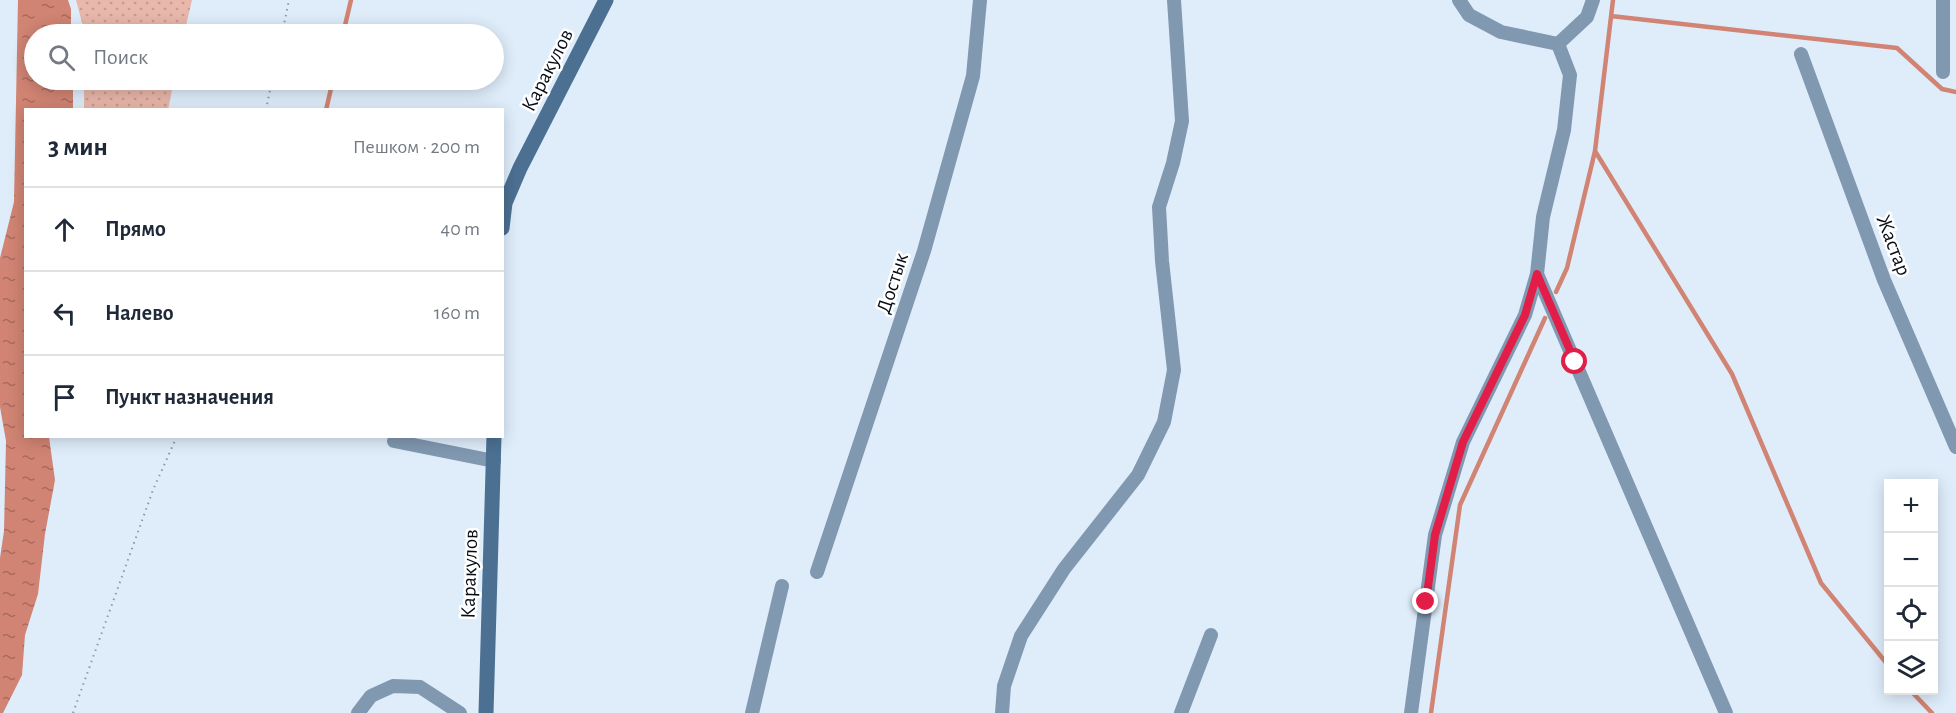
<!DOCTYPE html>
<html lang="ru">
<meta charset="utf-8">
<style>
:root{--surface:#fff;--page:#f2f2f3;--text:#1f2937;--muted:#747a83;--line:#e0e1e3}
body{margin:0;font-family:"Alegreya Sans",sans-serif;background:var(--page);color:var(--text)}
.controls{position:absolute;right:18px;bottom:18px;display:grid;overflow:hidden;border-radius:0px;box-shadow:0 3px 15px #0003}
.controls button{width:54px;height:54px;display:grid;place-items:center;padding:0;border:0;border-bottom:2px solid var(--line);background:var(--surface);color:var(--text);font:30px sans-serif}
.stop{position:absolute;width:18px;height:18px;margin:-14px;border:4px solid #e11d48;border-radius:50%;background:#fff}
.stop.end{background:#e11d48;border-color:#fff;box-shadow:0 2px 6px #0008}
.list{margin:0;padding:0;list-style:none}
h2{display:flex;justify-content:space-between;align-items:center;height:78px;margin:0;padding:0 24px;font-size:26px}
h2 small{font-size:20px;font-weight:400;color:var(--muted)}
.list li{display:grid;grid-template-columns:39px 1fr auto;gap:18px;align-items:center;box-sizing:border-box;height:84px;padding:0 24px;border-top:2px solid var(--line)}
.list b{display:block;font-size:22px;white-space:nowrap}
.list em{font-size:20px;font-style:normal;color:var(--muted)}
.icon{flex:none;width:33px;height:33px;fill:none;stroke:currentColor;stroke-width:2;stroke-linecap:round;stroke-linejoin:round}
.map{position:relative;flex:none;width:1956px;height:713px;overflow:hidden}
.search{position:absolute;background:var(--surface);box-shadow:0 3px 15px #0003;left:24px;top:24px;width:480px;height:66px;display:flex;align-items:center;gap:15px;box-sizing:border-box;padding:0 21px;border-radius:33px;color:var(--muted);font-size:22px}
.panel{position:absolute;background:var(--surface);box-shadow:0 3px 15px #0003;left:24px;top:108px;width:480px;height:330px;border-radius:0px}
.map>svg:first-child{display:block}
.grass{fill:url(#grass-dots)}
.water{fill:url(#water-ripples)}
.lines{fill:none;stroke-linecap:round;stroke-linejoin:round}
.stream{stroke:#d18473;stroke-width:4.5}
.path{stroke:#8d99a4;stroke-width:2;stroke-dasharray:1.5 4.5;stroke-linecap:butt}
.street{stroke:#8098b0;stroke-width:14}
.secondary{stroke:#4c7092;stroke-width:15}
.route{stroke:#e11d48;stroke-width:8}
.labels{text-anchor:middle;stroke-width:5;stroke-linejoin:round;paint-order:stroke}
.street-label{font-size:21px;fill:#060d14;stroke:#fff}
</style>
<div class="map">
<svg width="1956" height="713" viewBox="0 0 1956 713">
<defs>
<pattern id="grass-dots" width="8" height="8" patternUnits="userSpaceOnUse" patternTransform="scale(1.5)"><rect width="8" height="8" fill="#e9b7ab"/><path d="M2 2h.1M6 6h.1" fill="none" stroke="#c69c92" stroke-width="1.8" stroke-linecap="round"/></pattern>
<pattern id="water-ripples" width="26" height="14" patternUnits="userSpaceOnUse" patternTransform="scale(1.5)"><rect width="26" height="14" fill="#d18473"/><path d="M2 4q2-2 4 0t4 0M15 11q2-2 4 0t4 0" fill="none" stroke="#a86a5d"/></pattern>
</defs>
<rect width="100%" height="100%" fill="#dfedfb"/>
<!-- grass -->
<path class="grass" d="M76,0H192L184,34H85Z
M84,80H174L168,110L84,109Z"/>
<!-- water -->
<path class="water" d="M18,0H68L71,9V34H34V80H73V109L26,110V436L49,437L55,480L45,534L38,594L25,635L22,675L3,713H0V558L4,531L6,441L0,407V258L14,202Z"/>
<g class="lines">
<!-- stream -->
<path class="stream" d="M1611,16L1897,48L1942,89L1956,92
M343,34L351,0
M326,110L333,80
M1595,151L1732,374L1821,583L1888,665
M1556,292L1567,268L1595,151L1613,0
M1910,690L1932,713
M1431,713L1460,505L1545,318"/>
<!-- path -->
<path class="path" d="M282,34L289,0
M266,110L272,80
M73,713L153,490L177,436"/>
<!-- street -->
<path class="street" d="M1459,0L1469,15L1501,32L1558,44
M1801,54L1884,280L1956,447
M1943,72V0
M1537,274L1726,713
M394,441L494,461
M817,572L924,251L973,76L980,0
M358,713L371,696L393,686L420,687L460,713
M752,713L782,586
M1002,713L1004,686L1021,636L1064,569L1138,475L1164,422L1174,370L1162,261L1159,207L1173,163L1182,121L1174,0
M1181,713L1211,635
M1411,713L1435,535L1463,442L1525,315L1537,274L1543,217L1564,130L1570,75L1558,44L1587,17L1593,0"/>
<!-- secondary -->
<path class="secondary" d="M502,228L505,203L520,168L606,0
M486,713L494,436"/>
</g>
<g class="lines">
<!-- route -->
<path class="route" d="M1426,602L1435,535L1463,442L1525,315L1537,274L1575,362"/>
</g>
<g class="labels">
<!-- street labels -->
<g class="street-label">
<text transform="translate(547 70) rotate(-63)" y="7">Каракулов</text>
<text transform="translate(1894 245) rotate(69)" y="7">Жастар</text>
<text transform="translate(892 283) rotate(-72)" y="7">Достык</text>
<text transform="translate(469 574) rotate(-88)" y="7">Каракулов</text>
</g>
</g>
</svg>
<div class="controls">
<button>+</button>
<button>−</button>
<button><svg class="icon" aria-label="locate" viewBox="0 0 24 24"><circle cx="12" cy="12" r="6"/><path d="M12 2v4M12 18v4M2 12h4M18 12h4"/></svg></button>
<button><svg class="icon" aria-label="layers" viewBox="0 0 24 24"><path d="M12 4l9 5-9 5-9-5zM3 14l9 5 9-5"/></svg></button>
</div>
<div class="stop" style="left:1575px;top:362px"></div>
<div class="stop end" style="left:1426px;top:602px"></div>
<div class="search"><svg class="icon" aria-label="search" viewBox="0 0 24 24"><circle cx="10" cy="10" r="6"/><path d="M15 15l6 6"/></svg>Поиск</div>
<section class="panel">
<h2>3 мин<small>Пешком · 200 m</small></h2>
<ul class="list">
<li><svg class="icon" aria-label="ahead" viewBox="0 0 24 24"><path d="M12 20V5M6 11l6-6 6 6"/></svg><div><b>Прямо</b></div><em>40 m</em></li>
<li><svg class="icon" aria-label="left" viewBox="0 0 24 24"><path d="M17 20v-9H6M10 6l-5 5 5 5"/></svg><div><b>Налево</b></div><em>160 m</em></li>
<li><svg class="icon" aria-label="arrive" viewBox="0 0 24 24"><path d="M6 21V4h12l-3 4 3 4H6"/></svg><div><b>Пункт назначения</b></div></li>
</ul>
</section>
</div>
